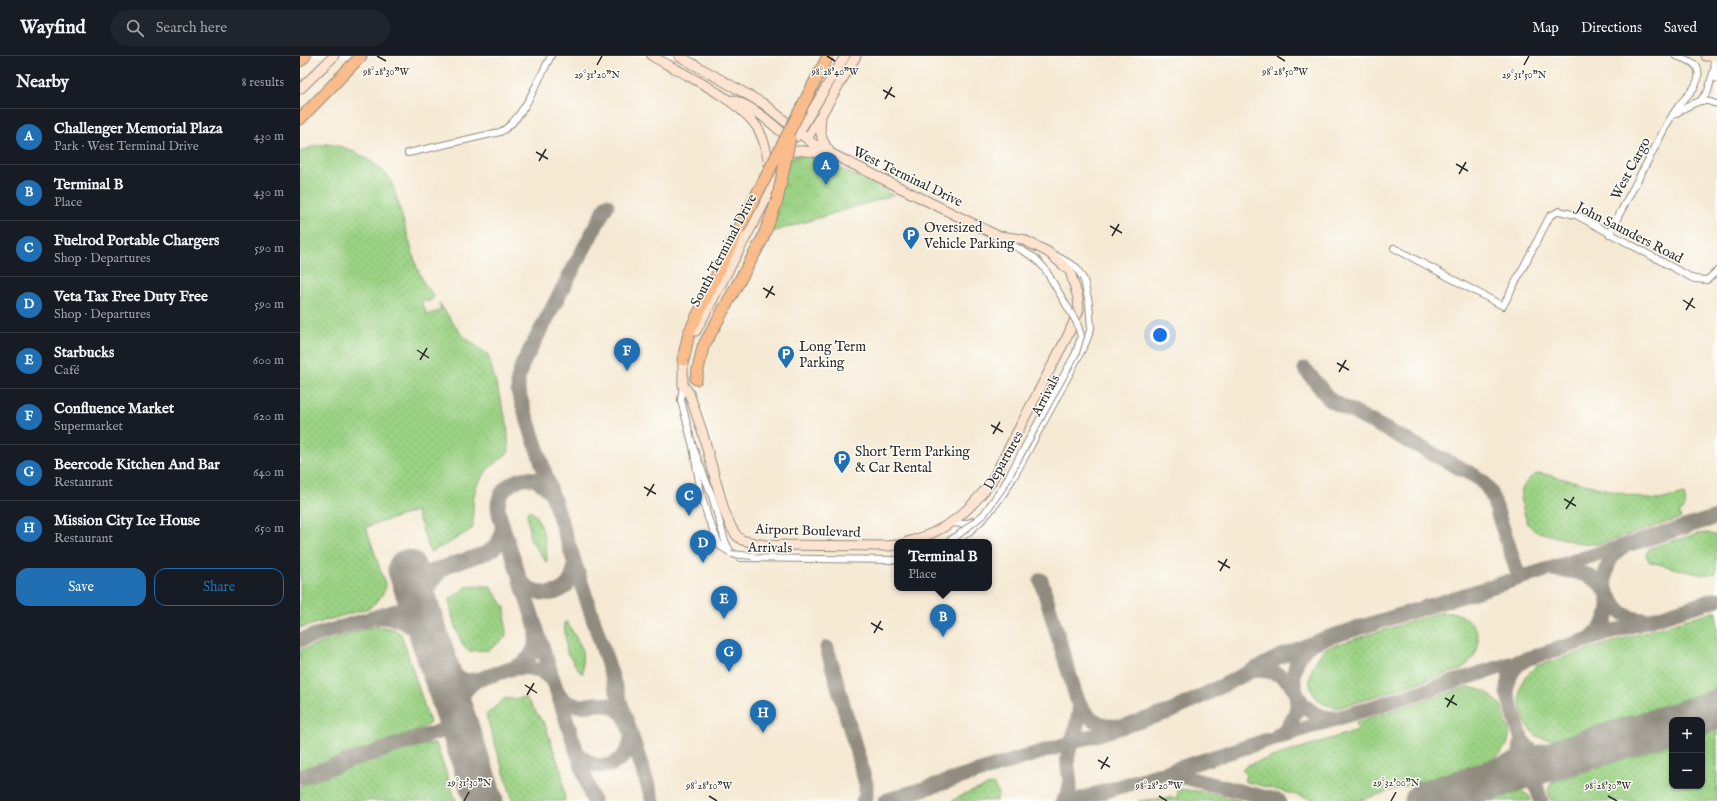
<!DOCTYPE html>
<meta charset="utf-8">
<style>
:root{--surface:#171b24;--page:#20242c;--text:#f1f3f6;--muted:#9ea1a6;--line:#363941;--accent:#1f6fb2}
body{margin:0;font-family:"IM FELL English",serif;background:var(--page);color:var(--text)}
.controls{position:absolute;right:12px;bottom:12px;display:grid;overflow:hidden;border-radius:8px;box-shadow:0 1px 3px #0004}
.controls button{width:36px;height:36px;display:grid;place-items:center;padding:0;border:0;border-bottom:1px solid var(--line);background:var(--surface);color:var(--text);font:20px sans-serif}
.you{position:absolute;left:860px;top:279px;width:14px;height:14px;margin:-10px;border:3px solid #fff;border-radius:50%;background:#1a73e8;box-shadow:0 0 0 6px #1a73e833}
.badge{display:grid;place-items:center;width:26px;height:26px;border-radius:50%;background:var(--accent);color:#fff;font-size:13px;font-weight:700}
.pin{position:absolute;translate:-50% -33px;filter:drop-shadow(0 1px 2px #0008)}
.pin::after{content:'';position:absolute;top:21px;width:14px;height:12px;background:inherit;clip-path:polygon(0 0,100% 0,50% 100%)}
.popup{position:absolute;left:594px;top:483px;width:98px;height:52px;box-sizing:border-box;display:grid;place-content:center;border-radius:8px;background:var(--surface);filter:drop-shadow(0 1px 3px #0005);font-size:13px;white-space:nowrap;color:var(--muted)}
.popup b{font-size:15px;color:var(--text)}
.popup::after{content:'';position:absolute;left:50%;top:100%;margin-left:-8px;border:8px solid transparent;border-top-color:var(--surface)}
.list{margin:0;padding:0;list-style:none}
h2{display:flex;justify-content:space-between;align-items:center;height:52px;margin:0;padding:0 16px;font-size:17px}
h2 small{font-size:13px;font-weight:400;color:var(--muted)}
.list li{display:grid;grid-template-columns:26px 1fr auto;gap:12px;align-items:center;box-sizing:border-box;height:56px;padding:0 16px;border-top:1px solid var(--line)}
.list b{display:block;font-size:15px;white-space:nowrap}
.list p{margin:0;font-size:13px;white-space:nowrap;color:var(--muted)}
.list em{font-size:13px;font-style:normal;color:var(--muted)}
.actions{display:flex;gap:8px;padding:12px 16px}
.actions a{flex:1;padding:9px 0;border:1px solid var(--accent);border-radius:12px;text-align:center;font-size:14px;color:var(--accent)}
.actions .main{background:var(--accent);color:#fff}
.icon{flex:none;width:22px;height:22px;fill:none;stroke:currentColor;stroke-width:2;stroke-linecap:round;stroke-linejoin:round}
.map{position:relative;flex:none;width:1417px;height:745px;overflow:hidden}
header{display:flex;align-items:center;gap:24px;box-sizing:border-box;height:56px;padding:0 20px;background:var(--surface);border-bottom:1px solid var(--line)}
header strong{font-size:19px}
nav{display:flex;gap:22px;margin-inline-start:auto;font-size:14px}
.search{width:280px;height:36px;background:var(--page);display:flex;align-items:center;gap:10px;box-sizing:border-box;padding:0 14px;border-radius:22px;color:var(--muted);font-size:15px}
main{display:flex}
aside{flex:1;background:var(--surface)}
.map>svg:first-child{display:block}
.grass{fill:url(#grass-dots);stroke:#637e58}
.park{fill:url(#park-crowns);stroke:#637e58}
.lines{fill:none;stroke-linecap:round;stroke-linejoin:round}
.taxiway{stroke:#908a7f;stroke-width:15}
.runway{stroke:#908a7f;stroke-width:39}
.street-casing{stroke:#908a7f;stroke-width:8}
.secondary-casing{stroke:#908a7f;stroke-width:11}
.highway-casing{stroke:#908a7f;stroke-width:13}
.street{stroke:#fff;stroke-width:6}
.secondary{stroke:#fde4d0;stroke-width:9}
.highway{stroke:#f9bc8a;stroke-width:11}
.street-bridge-casing{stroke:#908a7f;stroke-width:8;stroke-linecap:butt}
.highway-bridge-casing{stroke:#908a7f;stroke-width:13;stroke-linecap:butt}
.street-bridge{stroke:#fff;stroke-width:6}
.highway-bridge{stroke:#f9bc8a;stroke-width:11}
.ticks{fill:none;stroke:#2b2b2b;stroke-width:1.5}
.labels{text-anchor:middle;stroke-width:3;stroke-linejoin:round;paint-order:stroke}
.street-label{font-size:14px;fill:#2b2b2b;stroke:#fdfcf7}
.poi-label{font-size:14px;fill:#2b2b2b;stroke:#fdfcf7;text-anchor:start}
.ticks-label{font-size:10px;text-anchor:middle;fill:#2b2b2b;stroke:#fdfcf7;stroke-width:3;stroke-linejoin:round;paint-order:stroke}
</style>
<header>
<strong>Wayfind</strong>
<div class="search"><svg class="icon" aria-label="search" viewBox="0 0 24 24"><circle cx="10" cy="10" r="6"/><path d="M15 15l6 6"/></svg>Search here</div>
<nav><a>Map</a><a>Directions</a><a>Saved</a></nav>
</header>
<main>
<aside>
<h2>Nearby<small>8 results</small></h2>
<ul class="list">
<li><span class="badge">A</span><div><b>Challenger Memorial Plaza</b><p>Park · West Terminal Drive</p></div><em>430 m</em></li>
<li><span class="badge">B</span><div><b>Terminal B</b><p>Place</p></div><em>430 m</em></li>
<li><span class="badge">C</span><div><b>Fuelrod Portable Chargers</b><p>Shop · Departures</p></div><em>590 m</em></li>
<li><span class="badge">D</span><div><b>Veta Tax Free Duty Free</b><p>Shop · Departures</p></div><em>590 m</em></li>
<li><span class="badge">E</span><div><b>Starbucks</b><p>Café</p></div><em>600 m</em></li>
<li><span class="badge">F</span><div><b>Confluence Market</b><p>Supermarket</p></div><em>620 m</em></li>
<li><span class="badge">G</span><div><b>Beercode Kitchen And Bar</b><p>Restaurant</p></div><em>640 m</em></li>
<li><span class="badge">H</span><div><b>Mission City Ice House</b><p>Restaurant</p></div><em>650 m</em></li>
</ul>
<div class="actions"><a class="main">Save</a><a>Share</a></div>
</aside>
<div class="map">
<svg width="1417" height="745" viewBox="0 0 1417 745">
<defs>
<pattern id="grass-dots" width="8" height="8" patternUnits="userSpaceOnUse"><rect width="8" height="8" fill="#9bd284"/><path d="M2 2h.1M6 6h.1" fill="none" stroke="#86b472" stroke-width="1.8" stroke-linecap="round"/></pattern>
<pattern id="park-crowns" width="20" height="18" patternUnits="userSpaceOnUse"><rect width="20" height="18" fill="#9bd284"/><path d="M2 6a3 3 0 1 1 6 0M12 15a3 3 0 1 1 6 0" fill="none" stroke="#86b472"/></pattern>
</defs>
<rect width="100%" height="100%" fill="#fdfcf7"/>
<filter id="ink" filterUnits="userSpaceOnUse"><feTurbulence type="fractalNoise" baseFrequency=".025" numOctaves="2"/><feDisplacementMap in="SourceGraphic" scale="8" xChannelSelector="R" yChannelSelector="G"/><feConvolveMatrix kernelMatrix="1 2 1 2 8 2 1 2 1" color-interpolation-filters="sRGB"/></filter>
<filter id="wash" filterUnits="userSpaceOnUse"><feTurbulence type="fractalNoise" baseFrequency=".012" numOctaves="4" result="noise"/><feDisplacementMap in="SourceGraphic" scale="16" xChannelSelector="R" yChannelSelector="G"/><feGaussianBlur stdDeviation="0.9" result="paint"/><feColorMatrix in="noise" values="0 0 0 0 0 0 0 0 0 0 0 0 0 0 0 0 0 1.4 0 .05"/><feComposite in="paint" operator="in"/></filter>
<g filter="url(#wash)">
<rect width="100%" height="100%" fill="#f5e9d3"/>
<!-- grass -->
<path class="grass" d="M27,88C49,90 80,107 92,126L117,212L123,225L134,241L130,245H123L121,247L123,249L127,259L141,254L139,247L161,278L188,299L207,367L209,396L187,414L176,431L173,445V472L151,486L130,496L116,455L66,471L86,531C82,540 77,547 69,552L0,572V96L14,90Z
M1240,417L1341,442L1359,444L1384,438C1386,446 1387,453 1379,457L1381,462L1299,488H1282L1235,475L1227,467L1220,442C1222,430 1227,421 1240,417Z
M229,454C243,463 246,487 247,503L246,506L230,483L227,457Z
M1408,477L1417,480L1416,517L1402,519L1350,506L1347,502L1346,498L1350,492L1397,478Z
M168,530H190L205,552L206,581L189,594L168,595L163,590L154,568L149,544Z
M1417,556V633L1255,683C1249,683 1243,683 1237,680C1223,672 1216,640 1222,626C1225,619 1232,615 1236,610L1407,557Z
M1139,557C1144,557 1149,556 1154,557C1176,562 1185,584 1173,602C1170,606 1165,610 1162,613L1038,652C1032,650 1026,650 1021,646C1001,631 1011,607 1026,592Z
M267,566L282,592L283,617H281L267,597L264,567Z
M79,570L94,573L101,578L130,667L122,672L81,687L0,714V594L69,572Z
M1168,631L1185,635L1201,649L1210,677L1207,689L1196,702L1058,745H1019L944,725L946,718L942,714L947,709L1058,674L1056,666Z
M226,642L245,669L262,718L265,745H213L186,659L204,643Z
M1417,674V745H1251L1248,734L1252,726L1372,688V730H1402V679Z
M127,688H136L156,745H0V730L81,701Z
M693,728L698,737L697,745H652L662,739Z
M877,733L906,736L941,745H838L878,741Z
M1221,735L1229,740L1231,745H1190Z"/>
<!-- park -->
<path class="park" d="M505,96L517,101L594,139L459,180L471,145L491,101Z"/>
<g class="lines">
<!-- taxiway -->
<path class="taxiway" d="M307,149L222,309L218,323V335L353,745
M1005,313L1030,344L1175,420L1184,427L1191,437L1219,521
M251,436C246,431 240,425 233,423C217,419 198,434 198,450C198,456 200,462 202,468L293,745
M1252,513C1266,515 1282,515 1294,523C1316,537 1309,563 1346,564
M110,522L186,497C198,491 203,482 202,469
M220,524C240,547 275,540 274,507
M741,524L779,650C780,668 771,683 768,700C765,718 777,728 763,745
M122,558C121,539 131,525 144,512
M79,561C99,560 121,575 133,591
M1289,583C1301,574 1310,562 1309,546C1309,540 1306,534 1305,528C1304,514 1311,497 1323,491
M0,584L119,548
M1010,589C979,614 995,663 1036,662
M527,592L566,728V740L563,745
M1225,604C1213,611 1207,622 1207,636L1241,745
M138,606C146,615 153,622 165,624C175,626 184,622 192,619C216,612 237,607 237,576
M216,612C233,610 243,615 254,626
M952,615C970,612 987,619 996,636
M257,636C260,639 263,643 266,645C287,660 300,633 325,661
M779,646C786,662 801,672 819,670
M157,663C157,646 162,635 177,624
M144,674C157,672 160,681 166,691
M977,680C992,670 999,655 997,638
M1223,685C1235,702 1244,703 1263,702
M277,697C282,701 288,708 295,709C315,714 332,697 331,678
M867,717L979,745
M0,721L144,674L152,666L153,653
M1196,723C1213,713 1221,707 1221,686
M585,745L872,655L981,600L1026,582L1417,461
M774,745L1417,543"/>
<!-- runway -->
<path class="runway" d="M107,513L184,745
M1383,664L1417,653
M1124,745L1372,667"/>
</g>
</g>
<g filter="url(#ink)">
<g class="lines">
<defs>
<path id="street" d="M1413,0L1417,23
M1400,45H1407L1417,48
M1375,58L1388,50L1400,45L1408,35L1414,13
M108,97L200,76C222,66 239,22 251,0
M1309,178C1323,151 1337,125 1351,99C1360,82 1368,63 1380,48C1388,38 1401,29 1398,14C1396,5 1383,3 1376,0
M701,182L735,202L745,213
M1094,192L1203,250L1250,160L1259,155L1276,159L1394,223L1407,224L1417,215
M383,329L381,344L393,391L401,437L408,462L420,490L431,497
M393,391L412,440L425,485L430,495L440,502L597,504
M651,467L664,468L676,464
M655,486C698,458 714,421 737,378C754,348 770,317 786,286L791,272L789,247L784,224L776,211L755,199"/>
<path id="secondary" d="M352,0C383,18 437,42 457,71C465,84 468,100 470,115
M379,0L464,48L512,87L532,98L698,180L722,183L748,196L770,215L778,242L779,254L768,279L691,426C668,457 645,476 607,486
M1406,0H1417
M0,33L34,0
M433,44C455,51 473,69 491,84
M521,61C519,75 521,85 530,96
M496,81L545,0
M507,83L556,0
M488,97C502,92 514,97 529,98
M396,275L470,136L481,112
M386,297L383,304V329L389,337L402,375L424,454L431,471L437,480L442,484L454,487L466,489L587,490L597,489"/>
<path id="highway" d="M0,5L5,0
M0,63L61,0
M383,304L389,277L439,173
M396,323L403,291L462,184"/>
</defs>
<!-- street casing -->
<use href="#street" class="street-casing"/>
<!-- secondary casing -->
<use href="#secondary" class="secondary-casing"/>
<!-- highway casing -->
<use href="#highway" class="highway-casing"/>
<!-- street -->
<use href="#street" class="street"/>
<!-- secondary -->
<use href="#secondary" class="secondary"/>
<!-- highway -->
<use href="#highway" class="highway"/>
<defs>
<path id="street-bridge" d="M647,486L657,480L684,458L703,431L776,297L781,280L777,267L745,213
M431,498L452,500"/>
<path id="highway-bridge" d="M439,173L528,0
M462,184L477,145L490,82"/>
</defs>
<!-- street-bridge casing -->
<use href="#street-bridge" class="street-bridge-casing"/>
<!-- highway-bridge casing -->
<use href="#highway-bridge" class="highway-bridge-casing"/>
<!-- street-bridge -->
<use href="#street-bridge" class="street-bridge"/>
<!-- highway-bridge -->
<use href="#highway-bridge" class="highway-bridge"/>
</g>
</g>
<!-- ticks -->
<path class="ticks" d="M77,0L86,5M527,0L535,5M977,0L985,5M297,9L302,0M1224,9L1229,0M583,34L595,41M585,43L592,31M236,96L248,103M239,105L246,93M1156,108L1168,115M1159,118L1166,106M810,170L822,177M812,180L819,168M463,232L475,239M466,242L473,230M1383,244L1395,252M1386,254L1393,242M117,294L129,302M120,304L127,292M1037,307L1049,314M1039,316L1046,304M691,369L703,376M693,378L700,366M344,431L356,438M347,440L354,428M1264,443L1276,450M1266,453L1274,441M918,505L930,512M920,515L927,503M571,567L583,574M574,577L581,565M225,629L237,637M227,639L234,627M1145,642L1157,649M1147,651L1154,639M798,704L810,711M801,713L808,701M409,740L417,745M859,740L867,745M1308,740L1317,745M164,745L169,736M1091,745L1096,736"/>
<!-- icons -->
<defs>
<symbol id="parking-pin" viewBox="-11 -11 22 30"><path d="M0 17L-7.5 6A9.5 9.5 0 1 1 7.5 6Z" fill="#1f6fb2" stroke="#fdfcf7"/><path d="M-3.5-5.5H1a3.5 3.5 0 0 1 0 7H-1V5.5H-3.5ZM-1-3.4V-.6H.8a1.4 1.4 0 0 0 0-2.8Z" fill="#fff"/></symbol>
</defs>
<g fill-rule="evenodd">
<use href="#parking-pin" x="601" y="169" width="20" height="27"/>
<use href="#parking-pin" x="476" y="288" width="20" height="27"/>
<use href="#parking-pin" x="532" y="393" width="20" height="27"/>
</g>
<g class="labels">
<!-- street labels -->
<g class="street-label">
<text transform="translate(1330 112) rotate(-62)" y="5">West Cargo</text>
<text transform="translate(608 120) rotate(26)" y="5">West Terminal Drive</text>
<text transform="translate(1330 176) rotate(27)" y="5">John Saunders Road</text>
<text transform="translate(423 194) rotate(-62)" y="5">South Terminal Drive</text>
<text transform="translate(745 339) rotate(-62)" y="5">Arrivals</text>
<text transform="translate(703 404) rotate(-60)" y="5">Departures</text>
<text transform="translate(508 474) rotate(2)" y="5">Airport Boulevard</text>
<text transform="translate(470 491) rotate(1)" y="5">Arrivals</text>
</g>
<!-- poi labels -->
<g class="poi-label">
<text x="624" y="176">Oversized<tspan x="624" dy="16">Vehicle Parking</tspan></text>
<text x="499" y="295">Long Term<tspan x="499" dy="16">Parking</tspan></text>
<text x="555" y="400">Short Term Parking<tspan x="555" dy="16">&amp; Car Rental</tspan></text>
</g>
</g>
<g class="ticks-label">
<text x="86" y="19">98°28'30"W</text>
<text x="535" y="19">98°28'40"W</text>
<text x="985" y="19">98°28'50"W</text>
<text x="297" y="22">29°31'20"N</text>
<text x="1224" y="22">29°31'50"N</text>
<text x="169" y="730">29°31'30"N</text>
<text x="1096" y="730">29°32'00"N</text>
<text x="409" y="733">98°28'10"W</text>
<text x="859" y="733">98°28'20"W</text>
<text x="1308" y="733">98°28'30"W</text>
</g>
</svg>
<div class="controls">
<button>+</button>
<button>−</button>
</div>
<div class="you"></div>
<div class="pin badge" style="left:526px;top:129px">A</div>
<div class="pin badge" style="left:643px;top:581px">B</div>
<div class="popup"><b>Terminal B</b>Place</div>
<div class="pin badge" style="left:389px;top:460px">C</div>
<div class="pin badge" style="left:403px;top:507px">D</div>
<div class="pin badge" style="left:424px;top:563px">E</div>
<div class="pin badge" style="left:327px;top:315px">F</div>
<div class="pin badge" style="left:429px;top:616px">G</div>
<div class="pin badge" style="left:463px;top:677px">H</div>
</div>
</main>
